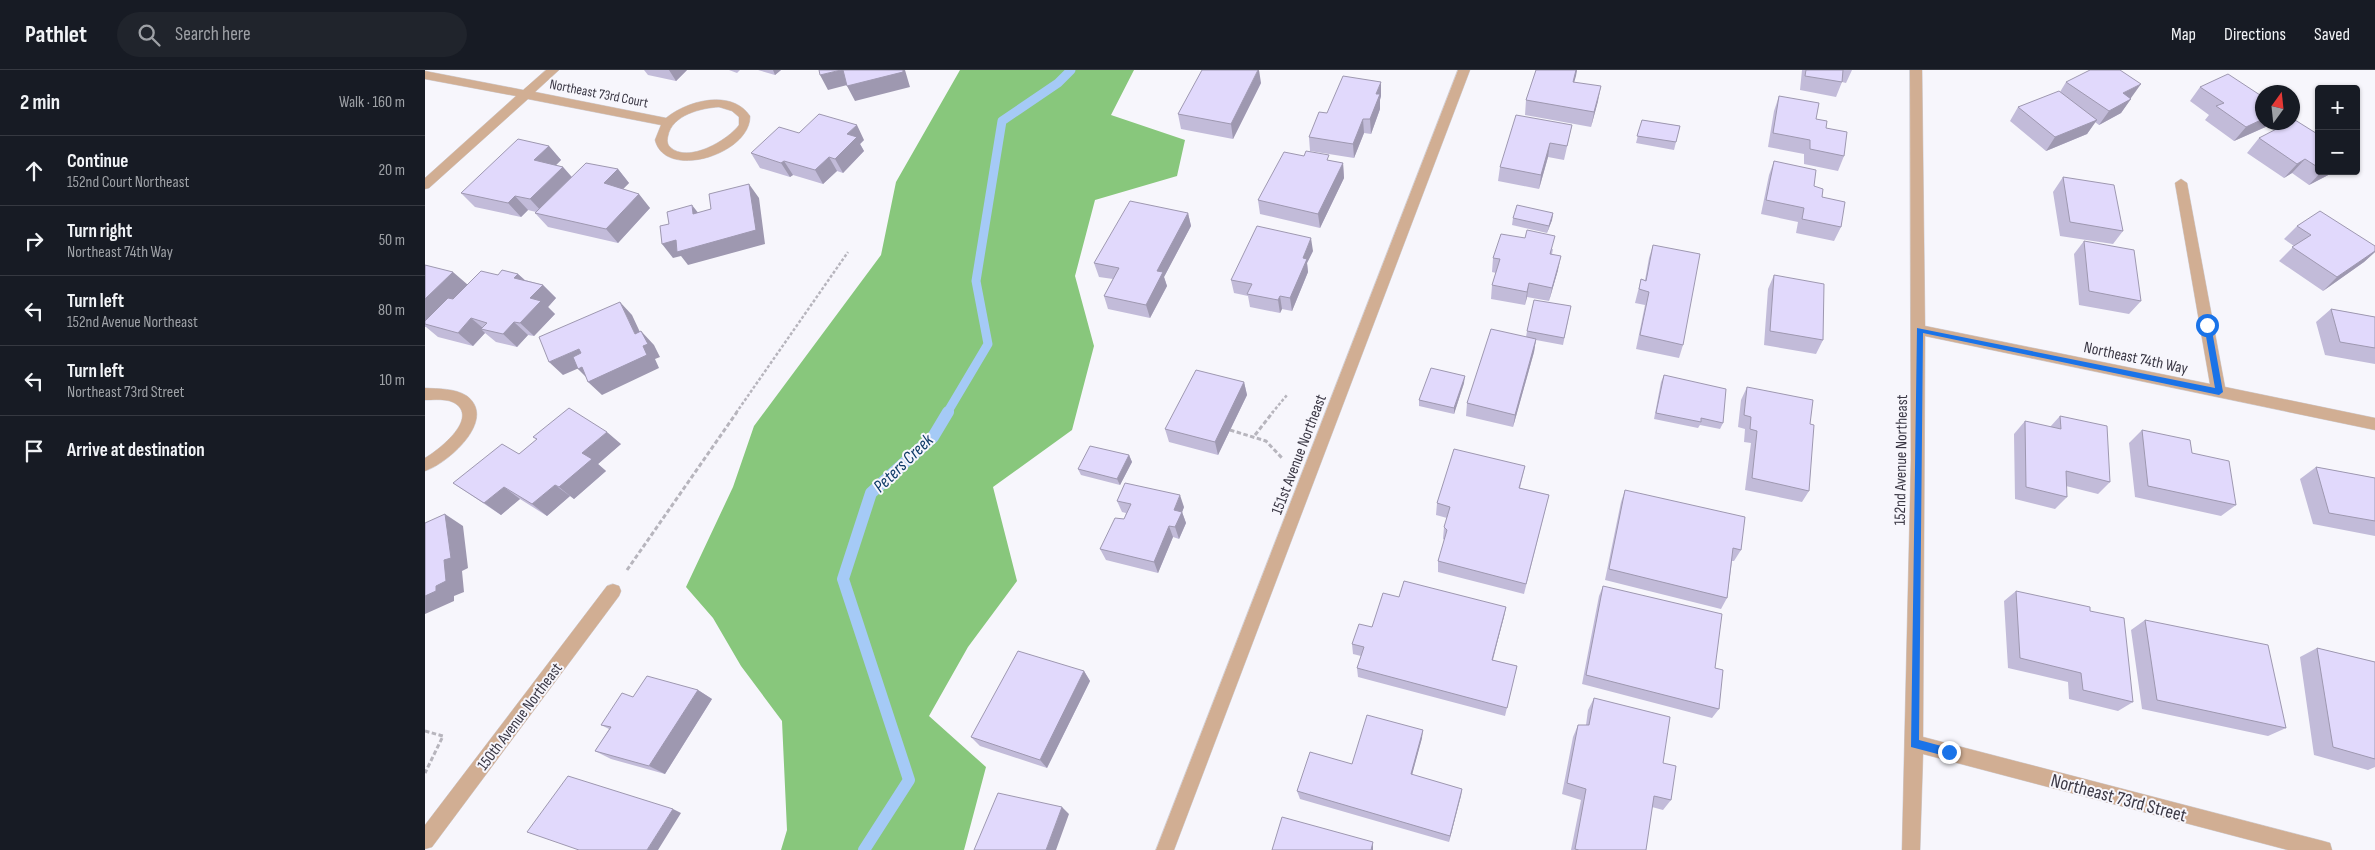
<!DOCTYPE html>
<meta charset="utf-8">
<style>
:root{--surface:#171b24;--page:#20242c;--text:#f1f3f6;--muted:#9ea1a6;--line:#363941}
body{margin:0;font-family:"Sofia Sans Condensed",sans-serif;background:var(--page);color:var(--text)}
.controls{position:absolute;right:15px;top:15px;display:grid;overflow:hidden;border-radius:5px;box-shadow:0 1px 4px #0004}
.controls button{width:45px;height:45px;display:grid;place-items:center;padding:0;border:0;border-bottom:1px solid var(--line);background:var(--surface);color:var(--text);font:25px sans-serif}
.compass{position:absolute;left:1830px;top:15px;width:45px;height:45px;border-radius:50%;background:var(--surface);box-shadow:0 1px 4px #0004;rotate:15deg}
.stop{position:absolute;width:15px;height:15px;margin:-11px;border:4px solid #1a73e8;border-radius:50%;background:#fff}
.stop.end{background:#1a73e8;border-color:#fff;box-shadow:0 1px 5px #0008}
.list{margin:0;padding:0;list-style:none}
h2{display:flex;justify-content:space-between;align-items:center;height:65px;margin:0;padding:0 20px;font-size:21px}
h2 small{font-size:16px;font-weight:400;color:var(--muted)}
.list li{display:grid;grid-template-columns:32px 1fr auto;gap:15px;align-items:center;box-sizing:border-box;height:70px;padding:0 20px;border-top:1px solid var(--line)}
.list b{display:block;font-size:19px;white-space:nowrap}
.list p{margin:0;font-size:16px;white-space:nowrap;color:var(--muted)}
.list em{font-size:16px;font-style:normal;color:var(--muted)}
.icon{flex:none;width:28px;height:28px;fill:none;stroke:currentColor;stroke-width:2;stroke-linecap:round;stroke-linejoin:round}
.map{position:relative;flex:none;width:1950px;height:780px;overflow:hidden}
header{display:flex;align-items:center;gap:30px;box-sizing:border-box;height:70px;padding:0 25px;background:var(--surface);border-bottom:1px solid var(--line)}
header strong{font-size:24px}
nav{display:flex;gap:28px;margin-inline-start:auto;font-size:18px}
.search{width:350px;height:45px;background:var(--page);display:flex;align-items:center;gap:12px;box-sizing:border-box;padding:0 18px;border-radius:28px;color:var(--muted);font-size:19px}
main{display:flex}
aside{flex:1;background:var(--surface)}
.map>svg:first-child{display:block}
.forest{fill:#88c77c}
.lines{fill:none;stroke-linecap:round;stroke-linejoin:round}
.stream-far1{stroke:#a5caf6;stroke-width:9}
.stream{stroke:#a5caf6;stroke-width:12}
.minor-casing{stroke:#d1d0d7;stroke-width:1}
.path-far1{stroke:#b7b5bd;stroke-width:2.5;stroke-dasharray:3 2;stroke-linecap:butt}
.path{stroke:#b7b5bd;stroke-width:3;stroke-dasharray:4.5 2.5;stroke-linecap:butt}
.minor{fill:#d1ae93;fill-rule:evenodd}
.wall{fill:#c2bbd9}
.shaded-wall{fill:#9e98b0}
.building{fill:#e1d9fc;stroke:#9e98b0}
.route{fill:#1a73e8}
.labels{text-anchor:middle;stroke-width:4;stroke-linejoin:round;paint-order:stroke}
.far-street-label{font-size:14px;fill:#3b3845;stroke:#f7f6fc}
.street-label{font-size:16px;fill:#3b3845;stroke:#f7f6fc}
.water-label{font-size:18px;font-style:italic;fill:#0e3a67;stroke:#f7f6fc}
.near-street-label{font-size:19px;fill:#3b3845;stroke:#f7f6fc}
</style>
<header>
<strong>Pathlet</strong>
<div class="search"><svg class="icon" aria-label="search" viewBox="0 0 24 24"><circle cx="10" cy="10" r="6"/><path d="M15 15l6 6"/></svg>Search here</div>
<nav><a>Map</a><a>Directions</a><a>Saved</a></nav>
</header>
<main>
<aside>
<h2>2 min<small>Walk · 160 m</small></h2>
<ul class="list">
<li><svg class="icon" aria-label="ahead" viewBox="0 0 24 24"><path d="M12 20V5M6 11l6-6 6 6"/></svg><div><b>Continue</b><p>152nd Court Northeast</p></div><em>20 m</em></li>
<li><svg class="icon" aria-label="right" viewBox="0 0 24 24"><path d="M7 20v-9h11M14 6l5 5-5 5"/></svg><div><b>Turn right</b><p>Northeast 74th Way</p></div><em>50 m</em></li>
<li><svg class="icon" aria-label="left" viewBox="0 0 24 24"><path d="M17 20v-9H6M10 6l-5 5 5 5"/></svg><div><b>Turn left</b><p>152nd Avenue Northeast</p></div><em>80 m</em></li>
<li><svg class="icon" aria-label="left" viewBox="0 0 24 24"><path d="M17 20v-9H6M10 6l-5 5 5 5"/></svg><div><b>Turn left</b><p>Northeast 73rd Street</p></div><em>10 m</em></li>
<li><svg class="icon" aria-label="arrive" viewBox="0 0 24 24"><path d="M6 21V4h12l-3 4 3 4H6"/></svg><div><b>Arrive at destination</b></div></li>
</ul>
</aside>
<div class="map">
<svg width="1950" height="780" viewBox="0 0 1950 780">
<rect width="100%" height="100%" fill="#f7f6fc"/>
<!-- forest -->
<path class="forest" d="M535,0H709L686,45L760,70L752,106L670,130L650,206L669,276L647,360L568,417L592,511L543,577L504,646L561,697L539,780H356L362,760L357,651L316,596L288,548L261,517L308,417L329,356L456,185L471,112Z"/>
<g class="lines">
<!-- stream-far1 -->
<path class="stream-far1" d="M522,343L563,274L551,211L577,51L633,13L646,0"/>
<!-- stream -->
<path class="stream" d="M439,780L484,710L418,509L446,423L508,367L523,342"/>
<defs>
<path id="minor" d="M121,0H134L110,22L241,48C263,30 307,19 325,46C326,84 240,111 230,70L236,55L103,29L4,118L0,119V108L91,26L0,9V1L98,20ZM294,37L307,41L314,47V55C303,70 263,94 245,77C242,74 242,70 243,66C247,45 276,38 294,37Z
M1033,0H1045L749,780H731Z
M1485,0H1497L1500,256L1785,314L1750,113L1756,109L1762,113L1800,317L1950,348V360L1500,266L1498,667L1898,771L1905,773L1907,780H1863L1498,684L1495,780H1477L1486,390Z
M0,318C13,319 30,318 42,326C73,350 22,394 0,401V388C12,381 53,350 31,334C23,328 9,330 0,330Z
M188,514L194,516L196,521L194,526L7,777L0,779V755L182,516Z"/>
</defs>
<!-- minor casing -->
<use href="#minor" class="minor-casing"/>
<!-- path-far1 -->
<path class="path-far1" d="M311,343L423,182
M847,343L862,325"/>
<!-- path -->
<path class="path" d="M805,360L841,371L857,388
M830,365L848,342
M202,500L312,342
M0,661L18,666L0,703"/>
<!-- minor -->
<use href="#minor" class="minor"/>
</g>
<!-- wall -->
<path class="wall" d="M219,0H262L251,11L223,5Z
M304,0H315L312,3Z
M333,0H356L350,5Z
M1111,0H1152L1149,12L1173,31L1166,57L1100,45L1101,30Z
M1377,0H1427L1421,13L1417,12L1411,27L1375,20Z
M1641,12L1706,28L1696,43L1674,55L1670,52L1662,64L1621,81L1585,51L1593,37L1635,22Z
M836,13L808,69L756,59L753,44Z
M1775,17L1838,52H1847L1845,55L1809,71L1780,50L1784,45L1765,31Z
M956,26L955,29V39L946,64L939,63L929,88L885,81L884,67L902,43Z
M1354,26L1391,49L1419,86L1413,101L1379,94V84L1343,77L1349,41Z
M1217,50L1255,56L1249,80L1211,73Z
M1147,55L1139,90L1123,87L1114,119L1073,111L1075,97Z
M1894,65V101H1911L1884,115L1867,103L1859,108L1822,83L1834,68Z
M439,70L435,74L439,81L418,103L412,101L398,114L368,105L365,107L335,98L326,83Z
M124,76L136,90L131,95L138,97L147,107L193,99L204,113L198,119L225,138L193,173L123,157L110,143L111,142L103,140L96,147L50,137L36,123Z
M879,86L918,93L919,108L895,158L835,144L833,130Z
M1349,91L1389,116L1397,127L1416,157L1409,171L1371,163L1373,152L1336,144L1344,105Z
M1638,107L1698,161L1688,174L1635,166L1628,122Z
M763,143L766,156L739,207L742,216L725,248L683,239L679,226L688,209L674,207L669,193Z
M1128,143L1127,150L1122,163L1087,155L1088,148Z
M1872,156L1950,176V182L1939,192L1898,221L1854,191L1869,176L1859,169Z
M1659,171L1716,231L1704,244L1654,235L1649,184Z
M1228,175L1258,275L1254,288L1211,279L1220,235L1210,233L1216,209L1220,210L1224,188Z
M1128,179L1127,184L1133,200L1124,231L1102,227L1100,235L1066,229L1067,215L1071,203L1067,202L1068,188Z
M888,181L882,193L883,202L867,241L857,239L855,243L825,237L823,226L809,223L806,210Z
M0,195L42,215L73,205L93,204L100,210L118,215L131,228L123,237L130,244L109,266L103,265L92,277L71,272L60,263L48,276L13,267L1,257H0Z
M1349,205L1398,270L1391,284L1339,275L1343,219Z
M1146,236L1138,275L1111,270L1109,282L1088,357L1041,346L1042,333L1101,267L1102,261Z
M1906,239L1950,247V294L1900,285L1891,252Z
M1239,305L1298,353L1295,359L1275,355L1273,358L1229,349L1236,312Z
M819,312L822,325L793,385L744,372L740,359Z
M1039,313L1029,344L994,336V330Z
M1322,317L1385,354L1384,421L1377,432L1320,420L1326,373L1319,372L1320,359L1313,357L1316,330Z
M1635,346L1685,412L1673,424L1641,416L1642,427L1630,439L1590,429L1589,364L1600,351L1625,357Z
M1717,360L1767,383L1811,435L1796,446L1710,427L1704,373Z
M108,367L196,374L173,394L181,401L149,429L145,426L122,446L95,429L76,445L28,413L94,384L112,370Z
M704,385L707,392L695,415L656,405L653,399Z
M1100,396L1095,418L1124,425L1099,524L1013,502V491L1020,470L1018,469L1019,457L1022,448L1011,445L1012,433Z
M1891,397L1950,408V466L1888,454L1875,409Z
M1200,420L1316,480L1309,491H1307L1302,528L1296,539L1180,510L1196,432Z
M692,431L759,437L757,442L761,453L754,469L748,467L733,503L681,490L675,479L699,449L701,443L697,442Z
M1178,516L1290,598L1294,639L1287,648L1157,614L1174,526Z
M1591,521L1665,541L1708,632L1693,641L1644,629L1643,612L1583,598L1579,531Z
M974,527L1081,537L1068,590L1092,596L1080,646L933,607L932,598L936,586L928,584L927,574L947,557Z
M1720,550L1861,658L1843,666L1717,639L1706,560Z
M1892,578L1950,592V697L1943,700L1889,685L1875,587Z
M659,601L665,611L622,698L555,676L546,667Z
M273,620L287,629L240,704L186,689L170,681L184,659L176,655L208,627Z
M1169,628L1238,693L1246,730L1238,740L1227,737L1221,780H1146L1156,730L1137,724L1148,667L1153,655H1161L1163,640Z
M997,668L987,705L1037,719L1024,772L875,729L872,721L927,694Z"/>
<!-- shaded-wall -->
<path class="shaded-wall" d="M244,0H262L251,11Z
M348,0H356L350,5Z
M416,0H418L426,14L403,20L395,5Z
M478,0H480L485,17L430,31L422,16Z
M833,0H834L836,13L808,69L806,54Z
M1151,0H1152L1151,6L1145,26L1148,12Z
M956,12V26L955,30V39L946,64L945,49L951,24Z
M1716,14L1706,28L1688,38L1698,23Z
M1176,16L1173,31L1166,57L1169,42Z
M1706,29L1696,43L1674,55L1684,41Z
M938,49L939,63L929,88L928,74Z
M1838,49V52H1847L1845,55L1809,71L1821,57Z
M1672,50L1662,64L1621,81L1630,67Z
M432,55L439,70L435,74L439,81L418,103L410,89L422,64Z
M1125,73L1123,87L1114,119L1116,105Z
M124,76L136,90L121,105L109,90Z
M404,87L412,101L398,114L390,100Z
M1880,89L1867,103L1859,108L1872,94Z
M359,91L368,105L365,107L356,93Z
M918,93L919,108L895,158L893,144Z
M138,97L150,111L118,143L105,129Z
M193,99L204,113L190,127L179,113Z
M1897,101H1911L1884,115Z
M324,114L334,128L340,174L263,195L256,186L248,188L237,174Z
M214,124L225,138L193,173L181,159Z
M90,126L103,140L96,147L83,133Z
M267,135L278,149L268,144Z
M763,143L766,156L739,207L742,216L725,248L721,235L732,201Z
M1128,143L1127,150L1122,163L1124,156Z
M886,168L888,181L882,193L883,202L867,241L865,228L878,188Z
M1950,181V182L1939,192L1898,221L1912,207Z
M1136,186L1133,200L1124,231L1127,218Z
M28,202L43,215L0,254V229Z
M93,204L107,217L89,208Z
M1104,213L1102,227L1100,235L1102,222Z
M118,215L131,228L123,237L130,244L109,266L95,253L105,228Z
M855,226L857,239L855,243L853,230Z
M195,232L207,245L221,275L216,261L229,275L235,287L230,289L234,298L177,325L163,312L165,311L153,299L210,264Z
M46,248L59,259H56L60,263L48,276L33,263Z
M89,252L103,265L92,277L78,264Z
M1111,269L1109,282L1088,357L1090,345Z
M154,279L168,292L138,305L124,292Z
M1040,306L1039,313L1029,344V338Z
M819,312L822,325L793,385L790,372Z
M182,362L196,374L173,394L181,401L149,429L134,417L157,383Z
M704,385L707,392L695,415L692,409Z
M130,415L145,426L122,446L107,434Z
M79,417L95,429L76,445L59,433Z
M755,425L759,437L755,448L757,442L761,453L754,469L750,457L749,440Z
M20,444L38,456L43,498L37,501L39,522L29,526V531L0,544V526L11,516L19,490Z
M744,456L748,467L733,503L729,492Z
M1081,537L1079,547L1065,599L1067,590Z
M659,601L665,611L622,698L615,690Z
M273,620L287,629L240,704L224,696Z
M998,660L997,668L985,712L986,704Z
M1037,719L1036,726L1024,772L1025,766Z
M637,737L644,744L631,780H621Z
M248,739L256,743L233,780H222Z
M948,772V780H946Z"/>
<!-- building -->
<path class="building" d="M394,0H416L395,5Z
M418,0H478V2L422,16Z
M777,0H833L806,54L753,44Z
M1111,0H1151L1148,12L1176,16L1169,42L1101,30Z
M1381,0H1418L1417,12L1380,6Z
M1665,0H1695L1716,14L1698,23L1706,29L1684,41L1641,12Z
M1803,4L1838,27V49L1821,57L1791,36L1799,33L1775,17Z
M918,6L956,12L951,24H955L945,49H938L928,74L884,67L894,42L902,43Z
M1634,21L1672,50L1630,67L1593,37Z
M1354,26L1394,33L1391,49L1402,51L1401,58L1422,62L1419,86L1385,79V70L1348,63Z
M394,44L432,55L422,64L432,67L410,89L404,87L390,100L359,91L356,93L326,83L354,57L374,63Z
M1091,45L1147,55L1142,76L1125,73L1116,105L1075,97Z
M1217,50L1255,56L1251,72L1212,66Z
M1870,50L1894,65V98L1880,89L1872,94L1834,68L1865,52H1868V51Z
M93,69L124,76L109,90L138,97L105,129L90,126L83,133L36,123Z
M881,81L904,85L902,90L918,93L893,144L833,130L859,82L879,86Z
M1349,91L1391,100L1389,116L1398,119L1397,127L1420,132L1416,157L1377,149L1379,138L1341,130Z
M161,93L193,99L179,113L214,124L181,159L110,143Z
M1638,107L1689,115L1698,161L1645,152Z
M324,114L331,160L252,182L251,170L237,174L235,156L244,154L242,142L267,135L268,144L286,139L284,124Z
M705,131L763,143L732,201L738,202L721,235L679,226L694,198L669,193Z
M1092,135L1128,143L1124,156L1088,148Z
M1895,141L1950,176V181L1912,207L1867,177L1886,165L1872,156Z
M832,156L886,168L878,188L882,189L865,228L855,226L853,230L822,224L827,214L806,210Z
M1102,160L1130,166L1125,184L1136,186L1127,218L1104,213L1102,222L1067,215L1075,189L1068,188L1076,164L1100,168Z
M1659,171L1709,180L1716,231L1664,221Z
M1228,175L1275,184L1258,275L1215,265L1224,222L1214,219L1216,209L1221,211Z
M0,195L28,202L0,229Z
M77,200L93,204L89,208L118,215L105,228L116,231L95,253L89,252L78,264L56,259L62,253L46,248L33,263L0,254V251L23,228L28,229L56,201L73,205Z
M1349,205L1399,214L1398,270L1345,261Z
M1109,230L1146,236L1139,268L1102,261Z
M195,232L210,264L216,261L223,274L218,276L222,285L163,312L157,297L153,299L148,287L156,283L154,279L124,292L114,267Z
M1906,239L1950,247V278L1915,272Z
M1066,259L1111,269L1090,345L1042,333Z
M1006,298L1040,306L1029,338L994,330Z
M771,300L819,312L790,372L740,359Z
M1239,305L1301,319L1298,353L1276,348V352L1231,343Z
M1322,317L1388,330L1385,354L1389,355L1384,421L1327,408L1332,361L1325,359L1326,347L1319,345Z
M144,338L182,362L157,383L167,389L134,417L130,415L107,434L79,417L59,433L28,413L77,374L94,384L112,369L108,367Z
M1635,346L1682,356L1685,412L1641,401L1642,427L1601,417L1600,351L1636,359Z
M1717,360L1765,370L1767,383L1804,391L1811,435L1723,416Z
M665,376L704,385L692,409L653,399Z
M1029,379L1100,396L1094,418L1124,425L1101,514L1013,491L1022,460L1019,457L1025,437L1012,433Z
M1891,397L1950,408V451L1904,443Z
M700,413L755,425L749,440L757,442L750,457L744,456L729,492L675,479L690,448L699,449L706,434L692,431Z
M1200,420L1320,447L1316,480L1308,478L1302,528L1184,499Z
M20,444L26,488L19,490L21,511L11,516V521L0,526V453Z
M979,511L1081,537L1067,590L1092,596L1082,638L932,598L939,577L927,574L934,554L947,557L958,523L974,527Z
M1178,516L1297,544L1290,598L1298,600L1294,639L1161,605Z
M1591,521L1665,537V541L1699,548L1708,632L1658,620L1656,603L1595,588Z
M1720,550L1843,575L1861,658L1732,630Z
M1892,578L1950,592V689L1908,677Z
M593,581L659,601L615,690L546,667Z
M222,606L273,620L224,696L170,681L186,657L176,655L197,623L208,627Z
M1169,628L1245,647L1238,693L1251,696L1246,730L1229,726L1221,780H1154L1150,779L1161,719L1142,713L1153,655H1164Z
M942,645L998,660L986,704L1037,719L1025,766L872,721L885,682L927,694Z
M143,706L248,739L222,780H154L102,762Z
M573,723L637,737L621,780H549Z
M857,747L948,772L946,780H847Z"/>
<!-- route -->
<path class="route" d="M1782,252L1786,255L1798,322L1794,325L1498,263L1494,670L1524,678L1529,682L1524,687L1486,677L1492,258L1790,318L1779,255Z"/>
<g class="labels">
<!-- far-street labels -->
<g class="far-street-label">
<text transform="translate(174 23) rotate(11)" y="5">Northeast 73rd Court</text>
</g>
<!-- street labels -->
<g class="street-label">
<text transform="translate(1711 287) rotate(12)" y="6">Northeast 74th Way</text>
<text transform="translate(873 384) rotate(-69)" y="6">151st Avenue Northeast</text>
<text transform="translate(1475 390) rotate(-89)" y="6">152nd Avenue Northeast</text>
<text transform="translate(94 646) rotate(-53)" y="6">150th Avenue Northeast</text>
</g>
<!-- water labels -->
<g class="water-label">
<text transform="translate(478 393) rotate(-44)" y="6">Peters Creek</text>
</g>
<!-- near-street labels -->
<g class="near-street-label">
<text transform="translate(1694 727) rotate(15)" y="7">Northeast 73rd Street</text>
</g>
</g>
</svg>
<div class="controls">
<button>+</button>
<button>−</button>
</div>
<svg class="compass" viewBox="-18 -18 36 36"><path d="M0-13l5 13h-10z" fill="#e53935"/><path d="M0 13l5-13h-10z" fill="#9ea1a6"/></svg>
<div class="stop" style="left:1782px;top:255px"></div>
<div class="stop end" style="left:1524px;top:682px"></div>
</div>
</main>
